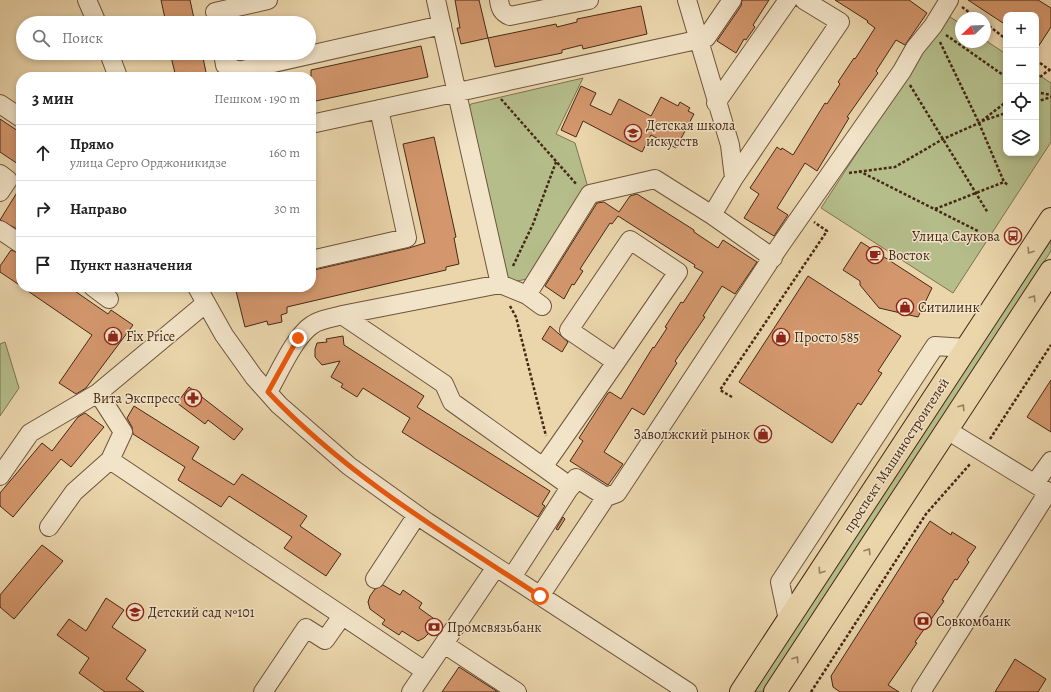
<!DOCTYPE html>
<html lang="ru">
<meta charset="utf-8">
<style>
:root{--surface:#fff;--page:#f2f2f2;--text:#222;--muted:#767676;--line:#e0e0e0}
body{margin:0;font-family:Alegreya,serif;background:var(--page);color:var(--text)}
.controls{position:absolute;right:12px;top:12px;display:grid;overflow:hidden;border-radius:8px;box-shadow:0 2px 6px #0003}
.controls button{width:36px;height:36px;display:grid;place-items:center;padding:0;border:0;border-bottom:1px solid var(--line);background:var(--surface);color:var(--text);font:20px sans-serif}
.compass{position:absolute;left:955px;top:12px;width:36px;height:36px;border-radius:50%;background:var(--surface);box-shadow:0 2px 6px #0003;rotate:247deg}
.stop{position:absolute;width:12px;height:12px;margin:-9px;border:3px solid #ea580c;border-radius:50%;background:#fff}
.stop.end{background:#ea580c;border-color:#fff;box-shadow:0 1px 4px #0008}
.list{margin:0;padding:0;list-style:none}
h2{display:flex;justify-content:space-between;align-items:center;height:52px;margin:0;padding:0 16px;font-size:17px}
h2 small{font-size:13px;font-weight:400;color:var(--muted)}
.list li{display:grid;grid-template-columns:26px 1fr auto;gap:12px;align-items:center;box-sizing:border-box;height:56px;padding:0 16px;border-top:1px solid var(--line)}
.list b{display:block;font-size:15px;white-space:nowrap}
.list p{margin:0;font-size:13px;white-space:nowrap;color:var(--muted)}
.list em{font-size:13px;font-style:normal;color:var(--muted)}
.icon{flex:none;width:22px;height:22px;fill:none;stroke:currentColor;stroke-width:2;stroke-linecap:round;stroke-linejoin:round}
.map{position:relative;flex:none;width:1051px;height:692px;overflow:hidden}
.search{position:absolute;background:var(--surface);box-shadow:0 2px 6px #0003;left:16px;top:16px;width:300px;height:44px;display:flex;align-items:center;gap:10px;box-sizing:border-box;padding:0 14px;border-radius:22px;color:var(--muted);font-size:15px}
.panel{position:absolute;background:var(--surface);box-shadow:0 2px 6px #0003;left:16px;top:72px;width:300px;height:220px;border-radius:16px}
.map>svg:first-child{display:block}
.green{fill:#b5be8b;stroke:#7e7350}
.building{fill:#d4976d;stroke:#462815}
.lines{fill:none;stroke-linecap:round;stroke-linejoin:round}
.minor-casing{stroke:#6f543b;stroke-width:20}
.major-casing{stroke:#462815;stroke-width:24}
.path{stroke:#462815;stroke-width:2.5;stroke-dasharray:3 2;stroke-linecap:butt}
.minor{stroke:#f2e4c9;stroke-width:18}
.major{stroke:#ebd6ac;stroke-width:22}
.oneway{stroke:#987f60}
.route{stroke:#ea580c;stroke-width:5}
.labels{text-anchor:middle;stroke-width:3;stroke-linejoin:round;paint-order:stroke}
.poi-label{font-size:14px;fill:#462815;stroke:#f2e4c9;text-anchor:start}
.street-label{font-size:14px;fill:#462815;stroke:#f2e4c9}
</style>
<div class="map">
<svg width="1051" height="692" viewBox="0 0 1051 692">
<rect width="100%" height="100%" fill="#ebd6ac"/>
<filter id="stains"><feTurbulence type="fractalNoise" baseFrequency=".005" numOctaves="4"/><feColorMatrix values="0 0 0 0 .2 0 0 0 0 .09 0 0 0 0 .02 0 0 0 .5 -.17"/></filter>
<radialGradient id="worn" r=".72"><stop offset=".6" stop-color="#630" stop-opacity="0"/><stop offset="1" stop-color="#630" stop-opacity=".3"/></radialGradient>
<!-- green -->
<path class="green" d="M947,15L961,24V42H985V40L1006,54V153H1036V73L1051,83V142L953,293L821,208Z
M583,78L556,134L575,143L589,191L531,278L509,283L502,270L465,114L471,104Z
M1051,238V251L762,692H754Z
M5,342L19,388L0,416V344Z"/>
<!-- building -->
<path class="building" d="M161,0H190L195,23H166Z
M455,0H479L488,38L461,44L457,28H460Z
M742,0H769L753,25L755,27L746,40L744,39L736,53L717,41L741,6Z
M835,0H909L927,13L905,45L896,40L876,71L878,73L847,117L849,118L817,171L805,163L777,208L788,215L774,236L744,218L759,194L750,188L777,147L781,150L782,148L793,155L825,103L827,104L840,84L838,82L854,58L855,59L875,28L867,22L868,21Z
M968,0H1038L1051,8V27L1036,50V15H1006V25Z
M641,6L647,34L583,49L582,45L562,50V53L495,67L488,38L556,24L557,27L577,22V19Z
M421,46L428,77L311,102V70Z
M170,53H202L207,77H176Z
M581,86L596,93L590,105L611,115L619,99L651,116L661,97L678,106L680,102L690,108L688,111L694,114L676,148L651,135L642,152L583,121L576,137L561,130Z
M0,119L21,133V166L0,152Z
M434,137L456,237L454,238L459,264L446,267V270L287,307V313L281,315L282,322L268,325L267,321L245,327L236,291L248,289L247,287H311V272L314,270L409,248L425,243L403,144Z
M21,186V231L0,220Z
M637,194L694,230V232L718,248L723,240L757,262L735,294L722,286L703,316L705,317L675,361L677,363L644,415L632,408L604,452L623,464L608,485L570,461L583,441L579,438L608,393L610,392L621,399L653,347L654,348L667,328L665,327L681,302L683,303L703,272L694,267L695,265L618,216L612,224L610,223L580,269L583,271L574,285L572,284L564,299L545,286L597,203L604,202L619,212L630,196Z
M861,242L932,288L918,317L879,308L860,285V281L843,270Z
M11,250L21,254V286L0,272V266Z
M808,276L901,336L878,371L882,373L861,405L858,403L832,443L739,382Z
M22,287H69L108,314L111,310L133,325L86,388L76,394L59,383L92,335Z
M550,326L568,342L562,352L542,339Z
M343,336L344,345L424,396L417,407L550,491L542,504L545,506L538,517L402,432L410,418L363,388L357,397L341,387L343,384L331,377L340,361L322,365L315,357V349L317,343L327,342L326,339Z
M1051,380V432L1027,417Z
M189,387L243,429L234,440L208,420L205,424L177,403Z
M134,406L199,447L192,459L234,485L242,474L307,516L300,526L341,554L326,576L284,548L292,537L229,496L221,507L178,480L185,467L133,434L132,427L127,418Z
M85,413L104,427L71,467L61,459L13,517L0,506V493L42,443L52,451L78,417Z
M563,517L565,519L558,530L556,529Z
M930,521L951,535L952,532L976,547L967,560L969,562L957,580L955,579L942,600L944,601L915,642L917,643L888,685L899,692H840L833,687L831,676Z
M42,545L63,561L14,619L0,607V595Z
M383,585L400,595L403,590L422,603L419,608L433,618L430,632L424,638L418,641L402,631L399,635L382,624L385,620L370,609L368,602L370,596L375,589Z
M106,598L124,610L112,627L146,650L126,679L144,692H105L79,673L89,658L57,635L69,619L86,631Z
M1015,659L1046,679L1038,692H995Z
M459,667L498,692H442Z"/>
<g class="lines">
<defs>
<path id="minor" d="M87,0L97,23
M436,0L500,284L527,295L542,306
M499,0C500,8 502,13 510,16L589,0
M687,0L730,145L734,178
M215,12L268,0
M109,53L118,77
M223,53L225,65L238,71L240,77
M238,71L442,25
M716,103L788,0
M0,104L21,118
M311,124L706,38L732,0
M0,174L8,180L0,192
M0,230L21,244
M773,258L712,215L734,178L840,22L804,0
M311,260L407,238L379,109
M93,287L109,299
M197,287L224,335L254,377L279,405L349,466L427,522L688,692
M527,295L590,194L655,179L712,215
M342,315L500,284
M268,392C279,373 295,336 312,325C320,319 333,318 342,315L444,384L452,402L571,487
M98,393L123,432L110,460
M543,467C589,402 633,337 678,272L630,240L569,330L616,362
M0,476L30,433L98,393L206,303
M1035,483L1051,461
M49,527L74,492L110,460L425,671
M512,577L576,478L606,497L617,493L779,247L902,71L915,48L933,26L949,0
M375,579L417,515
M540,596L606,497
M788,620L780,582L935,346L966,348
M444,644L517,692
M263,692L306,628L325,640L342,616
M411,692L496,567
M921,692L1048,492L947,430"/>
<path id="major" d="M741,692L1051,219
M775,692L1051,271"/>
</defs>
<!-- minor casing -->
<use href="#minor" class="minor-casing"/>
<!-- major casing -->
<use href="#major" class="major-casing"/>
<!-- path -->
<path class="path" d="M962,7L977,18
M985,23L1006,39
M946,35L1006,77
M940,42L979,123L1004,182L1008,185
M1036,60L1051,71
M1036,80L1049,70
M910,85L988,213
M1036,92L1051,95
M501,99L577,185
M1036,102L1051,97
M982,121L1006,113
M859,171L978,231
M849,173L895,167L943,139L979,123L1006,102
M935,209L1004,182
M513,266L533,224L556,162
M510,306L516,317L546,436
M732,397L720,390L827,231L814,222
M990,439L1051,345
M811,692L926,514L971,463"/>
<!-- minor -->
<use href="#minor" class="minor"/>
<!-- major -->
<use href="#major" class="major"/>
</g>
<!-- one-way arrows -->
<defs><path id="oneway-chevron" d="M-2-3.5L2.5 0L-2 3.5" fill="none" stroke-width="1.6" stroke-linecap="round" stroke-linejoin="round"/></defs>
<g class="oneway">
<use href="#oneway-chevron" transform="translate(1030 251) rotate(123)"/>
<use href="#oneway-chevron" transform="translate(1033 298) rotate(-57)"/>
<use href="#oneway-chevron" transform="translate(962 407) rotate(-57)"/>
<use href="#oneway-chevron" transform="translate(868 551) rotate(-57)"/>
<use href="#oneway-chevron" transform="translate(821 571) rotate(123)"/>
<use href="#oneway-chevron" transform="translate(796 659) rotate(-57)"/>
</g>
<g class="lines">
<!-- route -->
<path class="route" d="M298,338L268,392C346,475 445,534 540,596"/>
</g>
<!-- icons -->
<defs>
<symbol id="school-ring" viewBox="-11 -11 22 22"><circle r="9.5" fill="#f2e4c9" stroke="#8f2418" stroke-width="1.5"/><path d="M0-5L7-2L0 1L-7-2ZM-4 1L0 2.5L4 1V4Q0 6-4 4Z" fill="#8f2418"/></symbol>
<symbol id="bus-ring" viewBox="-11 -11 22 22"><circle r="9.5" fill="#f2e4c9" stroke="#8f2418" stroke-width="1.5"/><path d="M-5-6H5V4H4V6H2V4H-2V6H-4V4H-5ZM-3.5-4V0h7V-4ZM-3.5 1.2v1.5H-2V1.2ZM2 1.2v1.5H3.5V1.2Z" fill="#8f2418"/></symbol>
<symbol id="cafe-ring" viewBox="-11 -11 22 22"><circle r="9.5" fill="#f2e4c9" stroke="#8f2418" stroke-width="1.5"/><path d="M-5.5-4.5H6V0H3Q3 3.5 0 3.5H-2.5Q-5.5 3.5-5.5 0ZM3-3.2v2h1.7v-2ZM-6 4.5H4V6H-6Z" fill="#8f2418"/></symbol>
<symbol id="shop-ring" viewBox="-11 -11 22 22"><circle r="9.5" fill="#f2e4c9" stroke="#8f2418" stroke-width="1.5"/><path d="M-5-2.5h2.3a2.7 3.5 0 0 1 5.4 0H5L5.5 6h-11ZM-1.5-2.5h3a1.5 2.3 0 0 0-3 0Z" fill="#8f2418"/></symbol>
<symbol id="pharmacy-ring" viewBox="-11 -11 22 22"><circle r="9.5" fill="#f2e4c9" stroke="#8f2418" stroke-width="1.5"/><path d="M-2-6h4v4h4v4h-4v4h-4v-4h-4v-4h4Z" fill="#8f2418"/></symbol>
<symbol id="bank-ring" viewBox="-11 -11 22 22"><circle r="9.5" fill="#f2e4c9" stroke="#8f2418" stroke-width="1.5"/><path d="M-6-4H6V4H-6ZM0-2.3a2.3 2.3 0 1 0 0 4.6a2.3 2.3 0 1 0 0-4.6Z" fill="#8f2418"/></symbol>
</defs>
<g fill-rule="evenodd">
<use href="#school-ring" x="623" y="123" width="20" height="20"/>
<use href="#bus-ring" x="1003" y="226" width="20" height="20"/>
<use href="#cafe-ring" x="865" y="245" width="20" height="20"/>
<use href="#shop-ring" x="895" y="297" width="20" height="20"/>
<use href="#shop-ring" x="103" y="326" width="20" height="20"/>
<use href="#shop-ring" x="771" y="327" width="20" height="20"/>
<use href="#pharmacy-ring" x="183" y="388" width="20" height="20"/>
<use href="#shop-ring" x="753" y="424" width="20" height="20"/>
<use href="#school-ring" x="125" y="602" width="20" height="20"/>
<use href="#bank-ring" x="913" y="611" width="20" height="20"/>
<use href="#bank-ring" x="424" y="617" width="20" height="20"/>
</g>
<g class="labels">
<!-- poi labels -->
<g class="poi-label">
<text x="646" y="130">Детская школа<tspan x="646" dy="16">искусств</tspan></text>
<text x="1000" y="241" text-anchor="end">Улица Саукова</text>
<text x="888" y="260">Восток</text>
<text x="918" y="312">Ситилинк</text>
<text x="126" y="341">Fix Price</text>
<text x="794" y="342">Просто 585</text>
<text x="180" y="403" text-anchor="end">Вита Экспресс</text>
<text x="750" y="439" text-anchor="end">Заволжский рынок</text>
<text x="148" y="617">Детский сад №101</text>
<text x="936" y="626">Совкомбанк</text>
<text x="447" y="632">Промсвязьбанк</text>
</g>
<!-- street labels -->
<g class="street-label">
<text transform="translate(896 455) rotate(-57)" y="5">проспект Машиностроителей</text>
</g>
</g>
<rect width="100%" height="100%" filter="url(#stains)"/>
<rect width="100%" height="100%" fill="url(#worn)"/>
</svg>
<div class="controls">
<button>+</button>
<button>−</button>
<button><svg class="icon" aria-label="locate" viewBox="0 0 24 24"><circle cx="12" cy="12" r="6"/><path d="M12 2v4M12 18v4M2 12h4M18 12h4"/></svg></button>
<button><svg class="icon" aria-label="layers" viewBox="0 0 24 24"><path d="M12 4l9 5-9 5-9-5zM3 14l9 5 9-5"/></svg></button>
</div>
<svg class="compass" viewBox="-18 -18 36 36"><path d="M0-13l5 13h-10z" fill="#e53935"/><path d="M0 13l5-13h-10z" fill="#767676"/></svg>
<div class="stop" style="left:540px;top:596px"></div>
<div class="stop end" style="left:298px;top:338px"></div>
<div class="search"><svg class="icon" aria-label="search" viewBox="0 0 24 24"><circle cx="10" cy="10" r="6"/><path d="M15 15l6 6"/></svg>Поиск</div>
<section class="panel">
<h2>3 мин<small>Пешком · 190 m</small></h2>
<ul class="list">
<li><svg class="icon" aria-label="ahead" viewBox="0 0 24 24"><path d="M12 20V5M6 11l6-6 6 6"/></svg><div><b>Прямо</b><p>улица Серго Орджоникидзе</p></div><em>160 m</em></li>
<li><svg class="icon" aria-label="right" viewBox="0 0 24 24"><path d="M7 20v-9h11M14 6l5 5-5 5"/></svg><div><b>Направо</b></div><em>30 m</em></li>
<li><svg class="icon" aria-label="arrive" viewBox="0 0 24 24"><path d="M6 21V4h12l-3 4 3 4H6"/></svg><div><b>Пункт назначения</b></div></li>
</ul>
</section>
</div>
